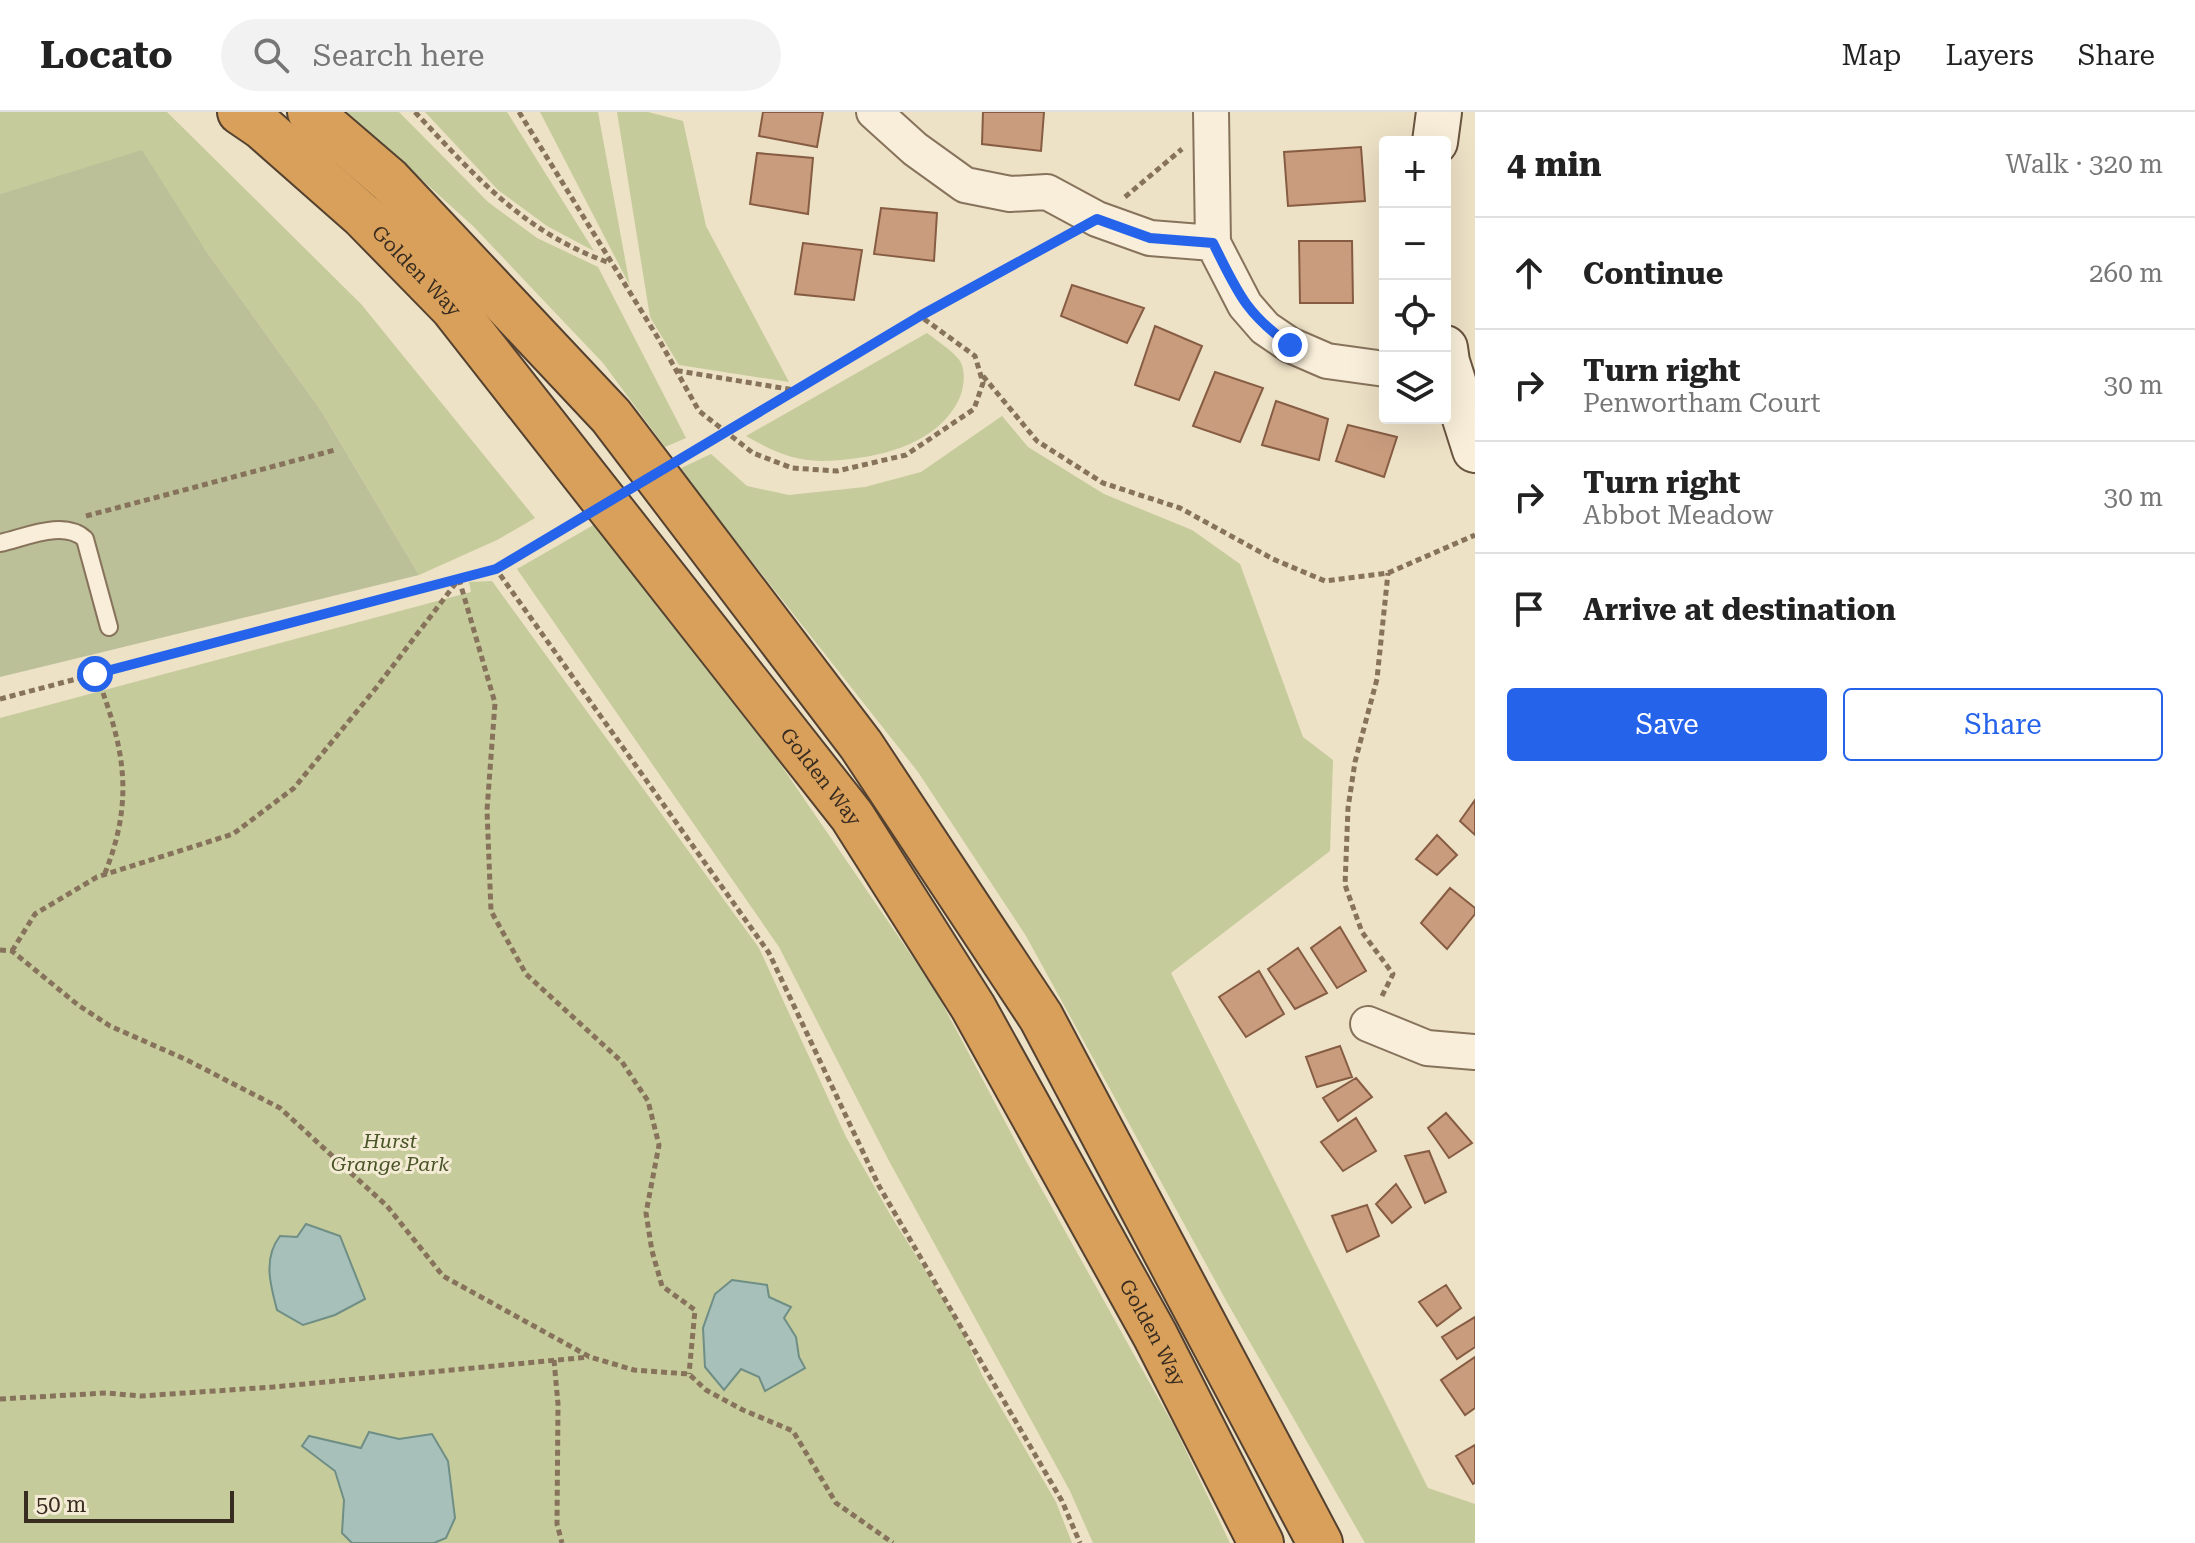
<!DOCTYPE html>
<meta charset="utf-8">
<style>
:root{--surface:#fff;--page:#f2f2f2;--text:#222;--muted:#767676;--line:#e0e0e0;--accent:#2563eb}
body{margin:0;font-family:"Roboto Serif",serif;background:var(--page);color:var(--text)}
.controls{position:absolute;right:24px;top:24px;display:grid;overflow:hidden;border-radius:8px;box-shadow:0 8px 32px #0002}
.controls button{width:72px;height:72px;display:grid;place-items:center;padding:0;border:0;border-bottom:2px solid var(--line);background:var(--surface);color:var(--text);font:40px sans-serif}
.scale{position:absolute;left:24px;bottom:20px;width:210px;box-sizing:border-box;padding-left:8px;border:4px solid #382b1f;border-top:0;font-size:22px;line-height:28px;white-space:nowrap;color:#382b1f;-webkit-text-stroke:6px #f4ebd5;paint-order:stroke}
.stop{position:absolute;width:24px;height:24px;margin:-18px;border:6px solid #2563eb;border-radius:50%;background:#fff}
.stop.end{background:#2563eb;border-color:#fff;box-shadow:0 2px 8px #0008}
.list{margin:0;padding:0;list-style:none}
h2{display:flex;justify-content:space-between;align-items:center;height:104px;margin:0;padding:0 32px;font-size:34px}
h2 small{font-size:26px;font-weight:400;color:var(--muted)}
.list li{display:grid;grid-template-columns:52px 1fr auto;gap:24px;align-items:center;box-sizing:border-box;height:112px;padding:0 32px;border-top:2px solid var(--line)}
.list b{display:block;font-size:30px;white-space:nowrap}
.list p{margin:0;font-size:26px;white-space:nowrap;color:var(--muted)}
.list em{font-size:26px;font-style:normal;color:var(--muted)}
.actions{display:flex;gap:16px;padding:24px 32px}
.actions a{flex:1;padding:18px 0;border:2px solid var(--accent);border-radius:8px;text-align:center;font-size:28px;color:var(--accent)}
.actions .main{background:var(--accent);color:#fff}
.icon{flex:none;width:44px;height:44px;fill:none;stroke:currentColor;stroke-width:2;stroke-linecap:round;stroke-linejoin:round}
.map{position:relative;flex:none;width:1475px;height:1431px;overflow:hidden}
header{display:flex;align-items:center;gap:48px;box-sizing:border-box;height:112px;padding:0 40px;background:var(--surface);border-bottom:2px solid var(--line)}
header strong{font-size:38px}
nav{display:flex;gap:44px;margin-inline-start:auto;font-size:28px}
.search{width:560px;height:72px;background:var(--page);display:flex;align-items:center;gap:20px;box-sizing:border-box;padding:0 28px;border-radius:44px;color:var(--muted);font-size:30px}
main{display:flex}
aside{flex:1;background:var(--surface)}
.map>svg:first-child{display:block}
.green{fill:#c5cb9a}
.cemetery{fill:#bbc099}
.water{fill:#a7c0b9;stroke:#6e8e86;stroke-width:2}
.building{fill:#c99c7d;stroke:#865d43;stroke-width:2}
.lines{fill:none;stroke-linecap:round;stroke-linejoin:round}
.lane-casing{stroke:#87735c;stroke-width:20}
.street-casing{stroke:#87735c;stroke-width:38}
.secondary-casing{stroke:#69543f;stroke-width:48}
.highway-casing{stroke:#554130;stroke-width:48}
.path{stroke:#87735c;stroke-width:5;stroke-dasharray:6 4;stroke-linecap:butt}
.lane{stroke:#f8eed9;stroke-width:16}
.street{stroke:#f8eed9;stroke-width:34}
.secondary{stroke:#f8eed9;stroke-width:44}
.highway{stroke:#d8a05a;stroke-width:44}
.path-bridge{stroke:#87735c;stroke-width:5;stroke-dasharray:6 4;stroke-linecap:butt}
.route{stroke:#2563eb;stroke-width:10}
.labels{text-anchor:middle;stroke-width:6;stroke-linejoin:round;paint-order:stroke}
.street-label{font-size:20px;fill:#382b1f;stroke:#f4ebd5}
.park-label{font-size:20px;font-style:italic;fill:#495427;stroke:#f4ebd5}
</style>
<header>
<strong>Locato</strong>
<div class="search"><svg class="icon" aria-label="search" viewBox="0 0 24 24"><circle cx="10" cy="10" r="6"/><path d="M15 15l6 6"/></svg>Search here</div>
<nav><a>Map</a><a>Layers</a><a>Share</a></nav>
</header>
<main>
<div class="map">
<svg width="1475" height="1431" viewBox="0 0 1475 1431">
<rect width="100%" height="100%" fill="#ede1c6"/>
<!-- green -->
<path class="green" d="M0,0H167L361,192L535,406L497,428L419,463L322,300L204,136L54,66L0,82Z
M347,0H399L488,90L537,126L598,155L686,326L665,335L603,251L473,114Z
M425,0H507L594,139L547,114L498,78Z
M540,0H598L630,174Z
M617,0H648L683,9L706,114L789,270L679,253L650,205Z
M927,221C937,229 953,239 960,249C966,259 964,275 960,285C938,335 872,348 821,349C793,349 770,338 746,324Z
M1002,304L1028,335L1104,382L1192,418L1240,452L1303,625L1333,648L1330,739L1171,861L1428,1376L1475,1392V1431H1365L1228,1192L1026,824L918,660L679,357L711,342L747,374L789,383L865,375L921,360Z
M604,407L759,621L935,878L1026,1049L1176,1318L1230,1431H1093L1070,1379L888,1047L779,835L517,457Z
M492,469L759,836L846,1025L891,1104L959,1212L983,1265L1056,1390L1072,1431H0V606L471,480L469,470Z"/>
<!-- cemetery -->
<path class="cemetery" d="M142,38L204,136L322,300L419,463L0,565V82Z"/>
<!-- water -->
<path class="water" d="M306,1112L340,1124L365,1187L335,1203L303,1213L277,1198C270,1172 263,1146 280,1124L297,1125Z
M732,1168L767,1173L769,1185L791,1195L784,1206L796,1225L799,1245L805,1256L765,1279L759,1265L741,1257L724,1278L705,1255L703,1216L715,1182Z
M369,1320L399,1327L432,1322L448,1349L455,1406L446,1426L434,1431H352L342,1421L344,1388L335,1359L302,1334L309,1324L361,1336Z"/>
<!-- building -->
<path class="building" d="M763,0H823L817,35L759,24Z
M983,0H1044L1041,39L982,32Z
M1361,35L1365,89L1288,94L1284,40Z
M757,41L813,46L808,102L750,92Z
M881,96L937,101L934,149L874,142Z
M1299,129H1352L1353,191H1300Z
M803,131L862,138L854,188L795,182Z
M1072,173L1144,196L1127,231L1061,204Z
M1155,214L1202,234L1179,288L1135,273Z
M1215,260L1263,276L1240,330L1193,314Z
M1276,289L1328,307L1319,348L1262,333Z
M1348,313L1397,325L1384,365L1336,349Z
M1475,688V723L1460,709Z
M1437,723L1457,743L1437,763L1416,747Z
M1450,776L1475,796V802L1447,837L1421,811Z
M1340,815L1366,859L1337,876L1311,836Z
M1298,836L1327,881L1295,897L1268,857Z
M1259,859L1284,902L1246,925L1219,885Z
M1340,934L1352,965L1317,975L1306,945Z
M1356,966L1372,985L1338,1009L1323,986Z
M1446,1001L1472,1031L1449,1046L1428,1016Z
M1356,1006L1376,1039L1343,1059L1321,1030Z
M1429,1039L1446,1080L1425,1091L1405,1044Z
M1396,1072L1411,1095L1392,1111L1376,1092Z
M1367,1093L1379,1124L1347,1140L1332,1104Z
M1446,1173L1461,1196L1437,1214L1419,1190Z
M1475,1205V1235L1457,1247L1442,1225Z
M1475,1245V1296L1465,1303L1441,1268Z
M1475,1333V1371L1473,1372L1456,1344Z"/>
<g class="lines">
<defs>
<path id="lane" d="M0,431C24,426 64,407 85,427L109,515"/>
<path id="street" d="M874,0L915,37L965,73L1010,82L1047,80L1097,107L1150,126L1213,131
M1211,0L1213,131L1245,193L1265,216L1290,233L1327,249L1385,257
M1368,912L1427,936L1475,940"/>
<path id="secondary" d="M1435,30L1439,0
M1445,236L1447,250L1475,338"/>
<g id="highway">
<path id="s1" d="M240,0L262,15L363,104L452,195L852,704L973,895L1155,1223L1261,1431"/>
<path d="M310,0L389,68L611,304L861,633L1041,905L1320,1431"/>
</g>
</defs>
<!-- lane casing -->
<use href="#lane" class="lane-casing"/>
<!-- street casing -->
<use href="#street" class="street-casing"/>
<!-- secondary casing -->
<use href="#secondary" class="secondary-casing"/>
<!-- highway casing -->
<use href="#highway" class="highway-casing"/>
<!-- path -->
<path class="path" d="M415,0C475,64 524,121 610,151
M519,0L658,226L699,299L753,341L792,356L837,359L906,343L974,297L983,271L975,244L920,204L794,278L673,258
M1125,85L1182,37
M920,204L1067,124
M983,264L1037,329L1103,371L1180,396L1273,447L1325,469L1388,461L1475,423
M86,404L335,338
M459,467L495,591L487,698L491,799L526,862L622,950L648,989L659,1033L646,1101L652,1139L662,1174L695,1198L689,1262
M96,562C124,635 135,686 105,761
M0,587L496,457L769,841L879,1074L1062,1389L1080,1431
M0,838L12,839L78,893L110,914L187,948L280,996L387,1094L443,1164L590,1245L634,1258L689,1262L706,1278L743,1298L793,1319L836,1391L893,1431
M12,839L35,802L97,765L233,722L294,676L376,576L459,467
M1382,884L1393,862L1362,820L1345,773L1348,696L1355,650L1377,567L1388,461
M554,1248L558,1292L557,1412L562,1431
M0,1287L106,1281L141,1284L273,1275L589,1245"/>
<!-- lane -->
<use href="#lane" class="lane"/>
<!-- street -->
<use href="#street" class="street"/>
<!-- secondary -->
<use href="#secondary" class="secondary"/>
<!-- highway -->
<use href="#highway" class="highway"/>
<!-- path-bridge -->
<path class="path-bridge" d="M496,457L794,278"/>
</g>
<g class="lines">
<!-- route -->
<path class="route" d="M95,562L496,457L920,204L1097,107L1150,126L1213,131C1237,179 1245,201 1290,233"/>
</g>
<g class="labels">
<!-- street labels -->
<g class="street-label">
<text dy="7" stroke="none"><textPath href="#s1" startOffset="238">Golden Way</textPath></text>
<text dy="7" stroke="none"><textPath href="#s1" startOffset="886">Golden Way</textPath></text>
<text dy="7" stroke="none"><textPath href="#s1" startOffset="1534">Golden Way</textPath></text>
</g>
<!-- park labels -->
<g class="park-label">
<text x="390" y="1036">Hurst<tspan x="390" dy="23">Grange Park</tspan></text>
</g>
</g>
</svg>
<div class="controls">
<button>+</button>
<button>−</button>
<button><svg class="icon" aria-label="locate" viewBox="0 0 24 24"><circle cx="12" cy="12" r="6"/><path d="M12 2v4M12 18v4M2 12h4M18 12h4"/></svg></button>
<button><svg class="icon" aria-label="layers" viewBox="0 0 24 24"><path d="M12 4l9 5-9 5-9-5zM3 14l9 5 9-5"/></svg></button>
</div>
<div class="scale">50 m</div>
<div class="stop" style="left:95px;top:562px"></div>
<div class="stop end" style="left:1290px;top:233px"></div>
</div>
<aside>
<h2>4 min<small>Walk · 320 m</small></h2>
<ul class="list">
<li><svg class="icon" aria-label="ahead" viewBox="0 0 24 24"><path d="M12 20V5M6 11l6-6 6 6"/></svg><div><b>Continue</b></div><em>260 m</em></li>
<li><svg class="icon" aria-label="right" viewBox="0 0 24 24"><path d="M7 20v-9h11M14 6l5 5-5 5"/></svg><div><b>Turn right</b><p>Penwortham Court</p></div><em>30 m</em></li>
<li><svg class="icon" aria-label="right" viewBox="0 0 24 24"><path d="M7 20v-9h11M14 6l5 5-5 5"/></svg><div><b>Turn right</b><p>Abbot Meadow</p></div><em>30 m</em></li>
<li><svg class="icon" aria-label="arrive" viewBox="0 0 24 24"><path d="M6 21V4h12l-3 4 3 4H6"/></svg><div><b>Arrive at destination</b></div></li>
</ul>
<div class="actions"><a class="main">Save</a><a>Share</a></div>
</aside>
</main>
